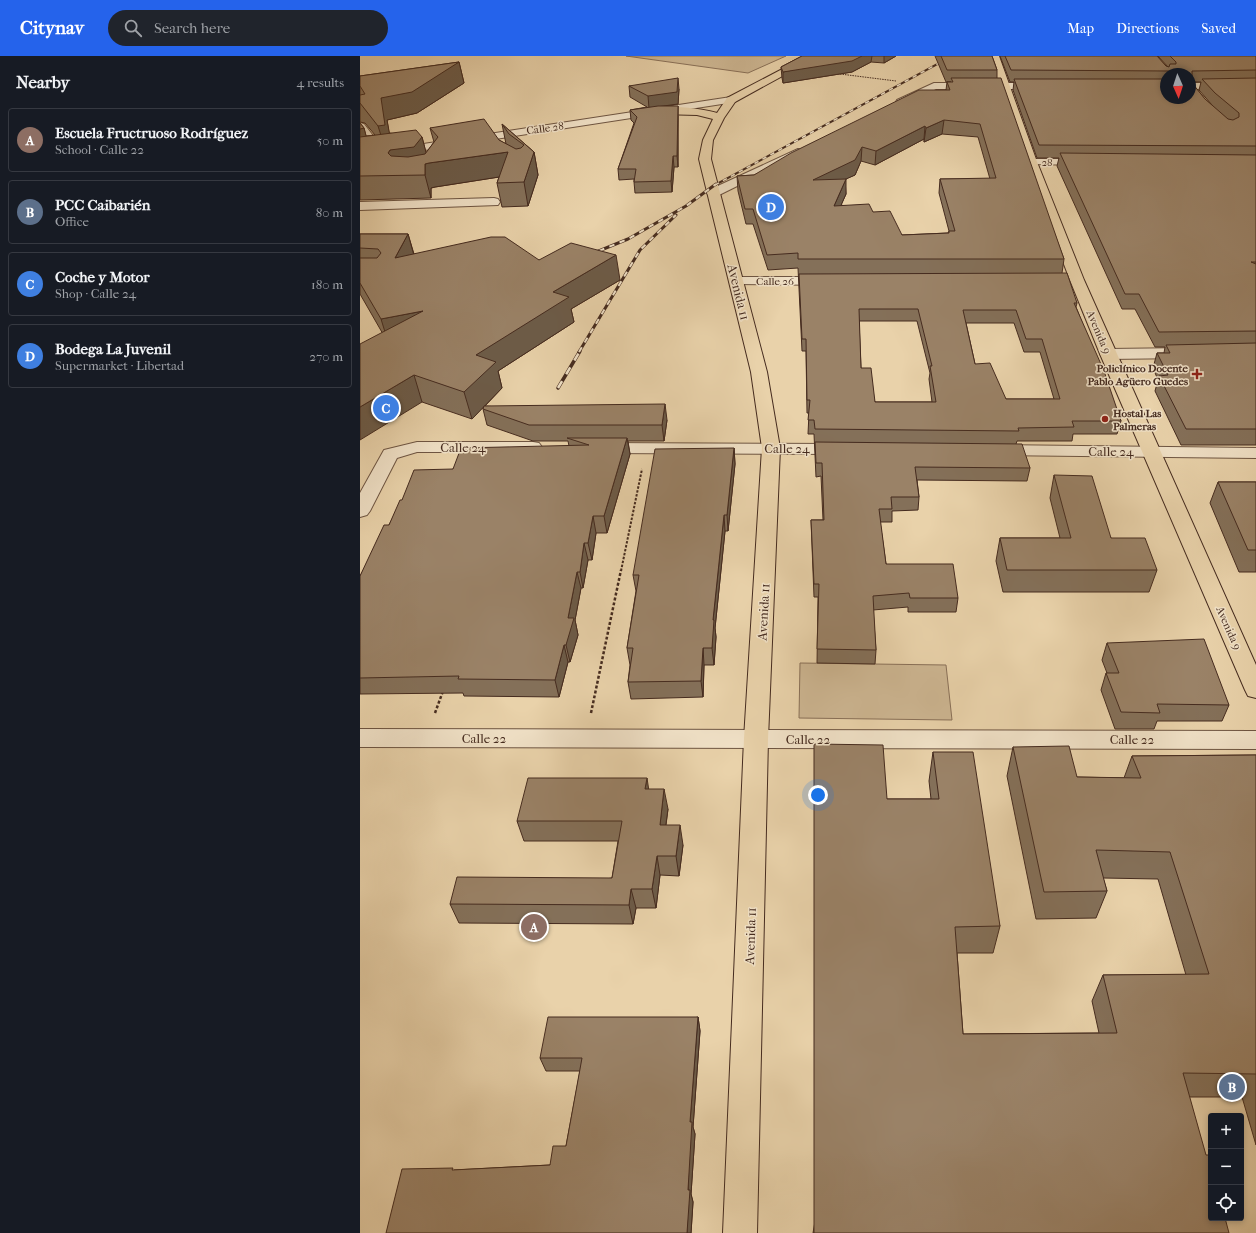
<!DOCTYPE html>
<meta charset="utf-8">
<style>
:root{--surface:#171b24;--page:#20242c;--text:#f1f3f6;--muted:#9ea1a6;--line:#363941;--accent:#2563eb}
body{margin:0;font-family:"IM FELL French Canon",serif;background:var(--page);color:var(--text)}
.controls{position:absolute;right:12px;bottom:12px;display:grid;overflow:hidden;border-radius:4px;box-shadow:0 2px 6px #0003}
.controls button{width:36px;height:36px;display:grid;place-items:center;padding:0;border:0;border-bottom:1px solid var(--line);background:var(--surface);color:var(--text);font:20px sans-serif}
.compass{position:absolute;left:800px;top:12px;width:36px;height:36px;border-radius:50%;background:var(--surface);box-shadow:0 2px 6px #0003;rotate:177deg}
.you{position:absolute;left:458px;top:739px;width:14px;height:14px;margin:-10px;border:3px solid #fff;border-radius:50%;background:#1a73e8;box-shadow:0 0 0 6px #1a73e833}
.badge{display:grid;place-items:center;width:26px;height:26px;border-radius:50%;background:var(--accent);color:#fff;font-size:13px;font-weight:700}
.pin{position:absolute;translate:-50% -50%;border:2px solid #fff;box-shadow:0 1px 4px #0006}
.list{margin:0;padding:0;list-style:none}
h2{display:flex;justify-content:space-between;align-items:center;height:52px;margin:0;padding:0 16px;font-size:17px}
h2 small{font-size:13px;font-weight:400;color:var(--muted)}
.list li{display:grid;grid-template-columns:26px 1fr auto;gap:12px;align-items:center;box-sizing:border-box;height:64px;margin:0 8px 8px;padding:0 8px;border:1px solid var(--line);border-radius:4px}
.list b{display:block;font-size:15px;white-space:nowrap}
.list p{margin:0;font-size:13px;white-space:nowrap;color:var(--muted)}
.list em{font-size:13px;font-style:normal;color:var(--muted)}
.icon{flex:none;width:22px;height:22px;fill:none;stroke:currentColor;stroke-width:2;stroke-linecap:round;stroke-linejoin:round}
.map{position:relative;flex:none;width:896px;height:1177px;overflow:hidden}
header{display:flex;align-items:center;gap:24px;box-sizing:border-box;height:56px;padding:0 20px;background:var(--accent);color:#fff}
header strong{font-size:19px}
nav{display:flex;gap:22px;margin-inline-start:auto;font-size:14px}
.search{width:280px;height:36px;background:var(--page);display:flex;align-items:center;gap:10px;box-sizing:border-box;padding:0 14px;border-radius:22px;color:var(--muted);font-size:15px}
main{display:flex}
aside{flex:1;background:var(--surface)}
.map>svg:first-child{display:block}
.green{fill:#cdb692;stroke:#897058}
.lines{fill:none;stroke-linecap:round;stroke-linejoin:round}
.minor-casing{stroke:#6e5542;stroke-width:2}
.major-casing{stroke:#452b1f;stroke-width:2}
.path-far2{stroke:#452b1f;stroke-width:1;stroke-dasharray:1.5 1;stroke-linecap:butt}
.path-far1{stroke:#452b1f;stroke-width:2;stroke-dasharray:2.5 1.5;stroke-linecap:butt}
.path{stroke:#452b1f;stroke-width:2.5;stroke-dasharray:3 2;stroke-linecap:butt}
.minor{fill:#f1e2c8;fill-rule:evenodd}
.major{fill:#e9d2aa;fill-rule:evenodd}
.rail-far2-casing{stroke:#452b1f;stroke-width:2}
.rail-far1-casing{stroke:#452b1f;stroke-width:3}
.rail-casing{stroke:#452b1f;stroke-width:3.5}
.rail-far2{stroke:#f1e2c8;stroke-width:1.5;stroke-dasharray:4.5;stroke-linecap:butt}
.rail-far1{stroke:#f1e2c8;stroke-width:2;stroke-dasharray:5.5;stroke-linecap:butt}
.rail{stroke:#f1e2c8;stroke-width:2.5;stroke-dasharray:8;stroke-linecap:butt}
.wall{fill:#847059;stroke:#452b1f;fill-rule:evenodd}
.shaded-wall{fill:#6c5b48;stroke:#452b1f}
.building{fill:#9a8267;stroke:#452b1f;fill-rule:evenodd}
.poi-dot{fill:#8f2418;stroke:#f1e2c8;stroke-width:1.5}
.labels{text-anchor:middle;stroke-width:3;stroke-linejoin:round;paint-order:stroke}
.far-street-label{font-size:11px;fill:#452b1f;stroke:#f1e2c8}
.far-poi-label{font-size:11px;font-weight:bold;fill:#452b1f;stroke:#f1e2c8;text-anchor:end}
.street-label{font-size:13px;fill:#452b1f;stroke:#f1e2c8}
</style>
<header>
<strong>Citynav</strong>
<div class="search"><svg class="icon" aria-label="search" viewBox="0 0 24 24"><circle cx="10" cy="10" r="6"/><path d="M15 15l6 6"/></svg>Search here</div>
<nav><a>Map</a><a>Directions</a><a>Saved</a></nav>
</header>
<main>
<aside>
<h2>Nearby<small>4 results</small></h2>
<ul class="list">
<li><span class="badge" style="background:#8d6e63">A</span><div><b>Escuela Fructruoso Rodríguez</b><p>School · Calle 22</p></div><em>50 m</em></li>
<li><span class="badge" style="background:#5c6f8a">B</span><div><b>PCC Caibarién</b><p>Office</p></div><em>80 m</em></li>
<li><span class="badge" style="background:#3f7fe0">C</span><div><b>Coche y Motor</b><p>Shop · Calle 24</p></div><em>180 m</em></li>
<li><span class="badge" style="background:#3f7fe0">D</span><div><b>Bodega La Juvenil</b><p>Supermarket · Libertad</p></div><em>270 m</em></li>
</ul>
</aside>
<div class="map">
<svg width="896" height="1177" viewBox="0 0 896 1177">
<rect width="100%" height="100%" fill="#e9d2aa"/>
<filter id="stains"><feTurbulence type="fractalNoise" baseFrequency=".005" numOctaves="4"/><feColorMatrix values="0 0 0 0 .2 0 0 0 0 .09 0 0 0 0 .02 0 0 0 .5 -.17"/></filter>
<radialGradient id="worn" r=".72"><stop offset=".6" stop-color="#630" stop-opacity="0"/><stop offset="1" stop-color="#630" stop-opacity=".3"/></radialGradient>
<!-- green -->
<path class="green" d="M266,0H426L388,17Z
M440,607L586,609L592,664L439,662Z"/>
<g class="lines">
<defs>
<path id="minor" d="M896,26V32L830,33V27Z
M574,27H683L688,30L683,33H576L545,48L541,49L536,46L537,44Z
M371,41L375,42L376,44L375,46L0,104V98L13,96L0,77V67L4,68L24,94Z
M438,93L442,94L444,96L442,98L357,140H349L347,137L349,134Z
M671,103H727L731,104L733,106L731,108L727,109L667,108L665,106L667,104Z
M134,142L138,143L140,146L138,149L0,154V146Z
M377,221H470L475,222L477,225L475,228L470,229L372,228L370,225L372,222Z
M827,292L833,294L835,297L833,300L827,302L748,303L742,301L740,298L742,295L748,293Z
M57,386H173L179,387L182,391L179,395L173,396H57L37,402L10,455L7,459L0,461V437L24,394Z
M239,387L485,388L491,389L494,393L491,397L485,398L239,397L233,396L230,392L233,388Z
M635,389L896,392V402L635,399L629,398L626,394L629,390Z
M0,673L896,675V693L0,691Z"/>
<path id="major" d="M447,0H459L375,46L364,62L353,84L351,103L407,316L420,392L408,683L397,1177H363L384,683L402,392L391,316L339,103L343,84L353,63L337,59L299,58L294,55C302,46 346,54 357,57L367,42Z
M629,0H639L677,106L724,224L896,609V642L888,640L885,634L740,298L710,224L665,106Z"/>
</defs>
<!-- minor casing -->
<use href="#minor" class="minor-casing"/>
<!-- major casing -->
<use href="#major" class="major-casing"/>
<!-- path-far2 -->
<path class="path-far2" d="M480,18L536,25"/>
<!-- path-far1 -->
<path class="path-far1" d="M261,515L282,413"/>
<!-- path -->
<path class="path" d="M75,657L83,635
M231,657L261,514"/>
<!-- minor -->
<use href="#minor" class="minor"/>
<!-- major -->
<use href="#major" class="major"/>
<defs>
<path id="rail-far2" d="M355,129L592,0"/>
<path id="rail-far1" d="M229,199L268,183L326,150L356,128
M219,296L280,194L316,159"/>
<path id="rail" d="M198,332L220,295"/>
</defs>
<!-- rail-far2 casing -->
<use href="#rail-far2" class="rail-far2-casing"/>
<!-- rail-far1 casing -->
<use href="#rail-far1" class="rail-far1-casing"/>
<!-- rail casing -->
<use href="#rail" class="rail-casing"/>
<!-- rail-far2 -->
<use href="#rail-far2" class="rail-far2"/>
<!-- rail-far1 -->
<use href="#rail-far1" class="rail-far1"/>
<!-- rail -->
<use href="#rail" class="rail"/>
</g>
<!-- wall -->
<path class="wall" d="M442,0H536L524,7L511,6L492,16L423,27L422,22L421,11Z
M575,0H632L637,14V22L704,203L702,217L717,247L716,251L761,365L757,378H713L712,385H657L656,388L670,412L667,425L557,424L559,441L558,454L532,455V466H520L526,508L598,542L596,556H548V551L513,554L516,594L515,608L457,607L458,541H454L451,464H463L461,420L456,421L454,378H448L449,357H447L446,295H442L438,212L408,214L393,168H386L378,135L377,120L394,119L586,34L587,26H591H586ZM582,78L618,81L630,123H580L579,137L589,175L588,177L542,179L513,156L481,149L486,138L485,123L495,119L501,105L515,109L564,83V86ZM499,265H557L570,317L569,323L572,346H515L501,312ZM606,267H654L664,296H680L694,343H646L615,308Z
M640,0H797L806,10L808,11L798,0H896V389H821L795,335L798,324L793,312L797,297H804L805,291H795L775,253H762L697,110L699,102H677L653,34L654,26H650ZM806,18H830L806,42ZM832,26H841L839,34L852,49L845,43L832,27Z
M99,6L104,27L57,57L27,64L29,77L62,81L66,97L74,86L70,72L139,84L146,88L142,68L174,96L178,119L168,150L142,151L137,127L139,121L75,131L71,132V142L0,144V67L4,72L6,80L15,79L5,67L0,66V20Z
M269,30L319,33L318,48L304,50L318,60V111H314L312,136L275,137L274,126V123L259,124L258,113L274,67L271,64L270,54L287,51L270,41Z
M0,178H48L54,198L179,204L260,224L211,253L214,266L138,315L142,332L125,350L307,364L304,385H268L270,398L247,477H236L232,504H228L223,532H221L215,564L218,579L210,606H208L199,641L104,640L103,637L0,638V520L29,469L42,444L93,413L209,390L208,385H173L127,369L123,353V351L112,363L62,346L0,238Z
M374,392L375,408L368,475H365L355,572L356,581L354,609H344L343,641L271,643L268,626L270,609L267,592L276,535L273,519Z
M694,419L751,482L797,514L789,536H643L636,505L640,482H700L690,442Z
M858,426H896V516H879L850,447Z
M747,587L869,649L862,665H797L794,673H755L741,634L746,617H747L742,604Z
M653,691L717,721L764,722L772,700L896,699V1089L882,1041H829L453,1177L527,743H571L569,725L573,696L640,870L633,897H597L603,978L739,977L732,945L743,919H826L798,823L743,822L747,835L736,862L676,863L647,720Z
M289,733L308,753L306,769L323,789L319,820L300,819L296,852H276L273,868L99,867L90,848L252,822L258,785H164L157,765Z
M338,961L340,975L333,1071L335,1078L331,1138L333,1146L331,1177H26L94,1114L190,1109L206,1090L220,1015H186L180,1002Z"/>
<!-- shaded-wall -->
<path class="shaded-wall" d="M502,0H512L511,6L492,16L423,27V16Z
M524,0H536L524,7Z
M99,6L104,27L57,57L27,64L32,91L25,92L18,70L21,42Z
M318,22L319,33L318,48L289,52L288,40Z
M318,50V111L317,100Z
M584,64L582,78L564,86L566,72Z
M565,70L564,83L515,109L516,95Z
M4,72L10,95L0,97V73Z
M62,81L68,104L37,117L34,120L28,97L30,94Z
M502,91L501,105L495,119L453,138V124Z
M148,96L152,119L75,131L71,132V142L65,119V108L69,107Z
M174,96L178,119L168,150L164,126Z
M313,100L314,111L312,136L311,125Z
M486,123V138L474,165V150Z
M48,178L55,203L35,202Z
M256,199L260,224L211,253L214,266L138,315L142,332L112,363L104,336L116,299L193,236Z
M63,255L29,289L21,263Z
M54,319L62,346L0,384V351Z
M305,348L307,364L304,385L302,369Z
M267,382L270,398L247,477L244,460Z
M374,392L375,408L368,475L367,459Z
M364,459L365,475L355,572L356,581L354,609L352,592L353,564Z
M233,460L236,477L232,504L228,487Z
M224,487L228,504L223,532L220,516Z
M217,516L221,532L215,564L218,579L210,606L206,589L208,562Z
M204,589L208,606L199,641L195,624Z
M343,592L344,609L343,641L341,625Z
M287,722L290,742L285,733Z
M304,733L308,753L303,789L300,769Z
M320,769L323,789L319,820L316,800Z
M297,800L300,819L296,852L292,833Z
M271,833L276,852L273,868L269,849Z
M338,961L340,975L333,1071L335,1078L331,1138L333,1146L331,1177H327L330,1066Z"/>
<!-- building -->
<path class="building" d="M442,0H502L492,5L423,16L421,11Z
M581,0H632L637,14H587Z
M645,0H797L806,10L809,11L810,8H816V6L810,0H896V14L832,15V27L845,43L868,63L873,64L879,61V57L855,37L842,23L896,22V90L679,89L654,23H806V42H830V18H810V15L651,14Z
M99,6L52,36L21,42L25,69L18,70L0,47V39L5,38L0,30V20Z
M318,22L317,36L288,40L269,30Z
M591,22H641L704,203H438V197L407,199L393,153H385L377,120L394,119L431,97L559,34H590L587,26H593ZM584,64L620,68L636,122L580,123L595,175H589V177L542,179L530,155L513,156L509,148L474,150L486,123L453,124L495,104L502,91L516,95L565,70L566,72Z
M298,50H318L317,100H313L311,125L274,126L276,113H258L277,61L270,54Z
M124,63L139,84L156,93L161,92L164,89L149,78L142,68L174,96L164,126L137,127L148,96L69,107L65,108V119L0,120V81L56,74L62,81L54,91L30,94L28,97L31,100L48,101L65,98L78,81L70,72Z
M0,67L4,72L0,73Z
M700,97L896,99V206H891L896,208V275L799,276L779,238H765Z
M0,178H48L35,202L131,181H145L179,204L211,187L256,199L193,236L209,241L116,299L136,306L104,336L54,319L0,351V288L63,255L21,263L0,227V202H17L21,197L18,193L0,192Z
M707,217L717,247H714L744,315L761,365H712L714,371L658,372L659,375L455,373L454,364H448L450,344H447L446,283H442L439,218ZM499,253H558L572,310H570L576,346H515L511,312H501ZM603,254H656L666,283H682L700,343H646L630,307L615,308Z
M896,287V373H826L799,320L808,319L797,297H810L806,289Z
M305,348L302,369H169L123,353L124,350Z
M207,382H267L244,460H233L228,487H224L220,516H217L208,562H214L206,589H204L195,624L98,623L99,620L0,622V520L24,469H29L40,444H42L54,414L93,413L101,392L229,389Z
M455,386L662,388L670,412L555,411L559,441H531L532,453H519L526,508H593L598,542H550L549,537L513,540L516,594L457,593L459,528H454L451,464H464L462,407H456Z
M374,392L367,459H364L353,564H354L352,592H343L341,625L268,626L273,592H267L279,519H273L295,393Z
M694,419L732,420L751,482H785L797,514H647L640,482H711Z
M858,426H896V494H888Z
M844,583L869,649L797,648L800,657L761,656L746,617H759L747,587Z
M454,688L523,689L527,743H579L573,696H613L640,870L595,871L603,978L757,977L743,919L849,918L810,796L736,794L747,835L684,836L653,691L709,690L717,721L781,722L772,700L896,699V1018L823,1017L846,1099H849L851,1108V1162H865L869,1177H454Z
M168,722H287L285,733H304L300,769H320L316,800H297L292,833H271L269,849L90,848L97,821L252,822L262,765H157Z
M188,961H338L330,1066H332L328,1134H330L327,1177H26L42,1113L93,1112L92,1114L190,1109L193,1090H206L222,1002H180Z"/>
<!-- markers -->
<g class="poi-dot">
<path d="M835 312h4v4h4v4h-4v4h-4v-4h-4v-4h4z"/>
<circle cx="745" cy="363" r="4"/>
</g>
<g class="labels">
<!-- far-street labels -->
<g class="far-street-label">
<text transform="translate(185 72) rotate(-8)" y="4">Calle 28</text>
<text x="687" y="110">28</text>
<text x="415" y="229">Calle 26</text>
<text transform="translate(739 276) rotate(67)" y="4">Avenida 9</text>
<text transform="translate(869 572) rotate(66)" y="4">Avenida 9</text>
</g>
<!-- far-poi labels -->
<g class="far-poi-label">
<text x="828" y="316">Policlínico Docente<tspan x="828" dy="13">Pablo Agüero Guedes</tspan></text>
<text x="753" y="361" text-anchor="start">Hostal Las<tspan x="753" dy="13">Palmeras</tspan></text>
</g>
<!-- street labels -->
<g class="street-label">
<text transform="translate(379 236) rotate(76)" y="5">Avenida 11</text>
<text x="103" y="396">Calle 24</text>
<text x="427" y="397">Calle 24</text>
<text x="751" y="400">Calle 24</text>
<text transform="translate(403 556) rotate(-87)" y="5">Avenida 11</text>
<text x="124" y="687">Calle 22</text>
<text x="448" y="688">Calle 22</text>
<text x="772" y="688">Calle 22</text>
<text transform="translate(390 880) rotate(-88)" y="5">Avenida 11</text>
</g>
</g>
<rect width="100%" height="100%" filter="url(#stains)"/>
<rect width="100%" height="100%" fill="url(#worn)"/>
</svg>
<div class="controls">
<button>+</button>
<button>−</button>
<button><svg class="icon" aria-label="locate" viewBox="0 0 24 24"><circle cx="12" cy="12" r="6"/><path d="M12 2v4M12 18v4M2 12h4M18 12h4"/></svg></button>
</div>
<svg class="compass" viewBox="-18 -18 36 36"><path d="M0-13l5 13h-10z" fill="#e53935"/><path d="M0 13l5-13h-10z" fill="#9ea1a6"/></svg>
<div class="you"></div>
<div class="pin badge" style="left:174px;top:871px;background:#8d6e63">A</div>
<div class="pin badge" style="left:872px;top:1031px;background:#5c6f8a">B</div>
<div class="pin badge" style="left:26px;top:352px;background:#3f7fe0">C</div>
<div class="pin badge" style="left:411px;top:151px;background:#3f7fe0">D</div>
</div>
</main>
